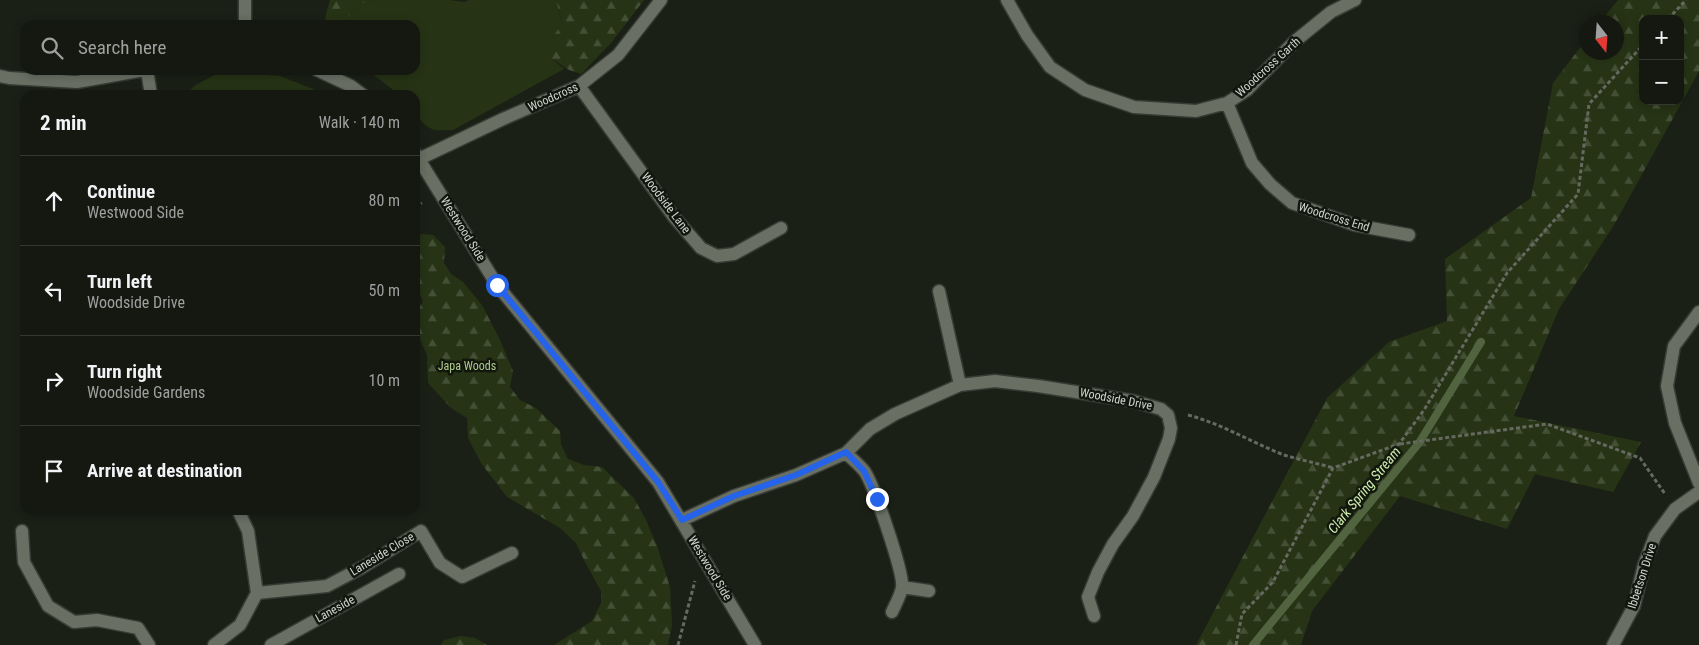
<!DOCTYPE html>
<meta charset="utf-8">
<style>
:root{--surface:#141810;--page:#21251e;--text:#f1f3f6;--muted:#9da09f;--line:#333730}
body{margin:0;font-family:"Roboto Condensed",sans-serif;background:var(--page);color:var(--text)}
.controls{position:absolute;right:15px;top:15px;display:grid;overflow:hidden;border-radius:10px;box-shadow:0 2px 8px #0003}
.controls button{width:45px;height:45px;display:grid;place-items:center;padding:0;border:0;border-bottom:1px solid var(--line);background:var(--surface);color:var(--text);font:25px sans-serif}
.compass{position:absolute;left:1579px;top:15px;width:45px;height:45px;border-radius:50%;background:var(--surface);box-shadow:0 2px 8px #0003;rotate:163deg}
.stop{position:absolute;width:15px;height:15px;margin:-11px;border:4px solid #2563eb;border-radius:50%;background:#fff}
.stop.end{background:#2563eb;border-color:#fff;box-shadow:0 1px 5px #0008}
.list{margin:0;padding:0;list-style:none}
h2{display:flex;justify-content:space-between;align-items:center;height:65px;margin:0;padding:0 20px;font-size:21px}
h2 small{font-size:16px;font-weight:400;color:var(--muted)}
.list li{display:grid;grid-template-columns:32px 1fr auto;gap:15px;align-items:center;box-sizing:border-box;height:90px;padding:0 20px;border-top:1px solid var(--line)}
.list b{display:block;font-size:19px;white-space:nowrap}
.list p{margin:0;font-size:16px;white-space:nowrap;color:var(--muted)}
.list em{font-size:16px;font-style:normal;color:var(--muted)}
.icon{flex:none;width:28px;height:28px;fill:none;stroke:currentColor;stroke-width:2;stroke-linecap:round;stroke-linejoin:round}
.map{position:relative;flex:none;width:1699px;height:645px;overflow:hidden}
.search{position:absolute;background:var(--surface);box-shadow:0 2px 8px #0003;left:20px;top:20px;width:400px;height:55px;display:flex;align-items:center;gap:12px;box-sizing:border-box;padding:0 18px;border-radius:15px;color:var(--muted);font-size:19px}
.panel{position:absolute;background:var(--surface);box-shadow:0 2px 8px #0003;left:20px;top:90px;width:400px;height:425px;border-radius:15px}
.map>svg:first-child{display:block}
.grass{fill:#263315}
.forest{fill:url(#forest-firs);fill-rule:evenodd}
.lines{fill:none;stroke-linecap:round;stroke-linejoin:round}
.stream{stroke:#526340;stroke-width:8}
.minor-casing{stroke:#373b34;stroke-width:15}
.path{stroke:#656960;stroke-width:3;stroke-dasharray:4 2.5;stroke-linecap:butt}
.minor{stroke:#696f63;stroke-width:12}
.route{stroke:#2563eb;stroke-width:6}
.labels{text-anchor:middle;stroke-width:5;stroke-linejoin:round;paint-order:stroke}
.street-label{font-size:12px;fill:#d1d5ce;stroke:#12170d}
.park-label{font-size:12px;fill:#afcc8f;stroke:#12170d}
.water-label{font-size:14px;font-style:italic;fill:#cfedaf;stroke:#12170d}
</style>
<div class="map">
<svg width="1699" height="645" viewBox="0 0 1699 645">
<defs>
<pattern id="forest-firs" width="22" height="20" patternUnits="userSpaceOnUse" patternTransform="scale(1.25)"><rect width="22" height="20" fill="#263315"/><path d="M5 1l3.5 6h-7zM16 11l3.5 6h-7z" fill="#445036"/></pattern>
</defs>
<rect width="100%" height="100%" fill="#1b2016"/>
<!-- grass -->
<path class="grass" d="M374,0H449L464,2L469,0H556L562,24L551,39V58L564,69L453,130C431,131 430,131 415,114V95H398L392,89L367,70H415V25H341L360,4Z
M220,72L280,76L328,95H186L194,86Z"/>
<!-- forest -->
<path class="forest" d="M330,0H374L360,4L341,25H325L326,14Z
M556,0H644L611,43L581,74L569,70L551,58V39L562,24Z
M1618,0H1699V71L1614,225L1559,309L1514,416L1641,442L1613,492L1535,474L1507,529L1400,496L1312,611L1301,645H1196L1327,398L1389,342L1447,321L1445,259L1531,198L1553,83L1586,40V52H1616V22H1600ZM1643,19H1680V101H1643Z
M421,234L433,235L445,247L444,263L451,274L463,282L482,305L500,340L513,371L510,387L520,400L536,408L560,431L561,444L568,459L584,465L602,467L634,498L646,520L657,546L670,587L672,625L668,645H554L592,621L601,603V591L585,562L576,543L560,528L507,497L481,463L468,438L467,418L451,408L428,383L427,355L416,330L415,312L423,302L415,280V239Z
M461,636L475,638L487,645H441L444,640Z"/>
<g class="lines">
<!-- stream -->
<path class="stream" d="M1253,645L1419,443L1481,342"/>
<defs>
<path id="minor" d="M245,0V25
M1007,0L1027,35L1050,67L1085,90L1134,107L1196,111L1227,103L1247,90L1294,42L1331,12L1355,0
M147,70L151,95
M317,70L351,86L363,95
M0,76L9,78L77,82L144,70
M579,86L674,217L701,248L717,256L734,254L781,228
M1227,103L1252,163L1270,184L1292,203L1355,225L1409,235
M415,153L497,285L658,482L755,645
M419,159L503,119L579,86L618,55L661,0
M939,291L960,385
M1699,312L1674,346L1667,386L1675,423L1699,483
M846,453C852,459 860,465 865,472C874,486 904,573 902,587C901,595 895,605 892,612
M682,520L734,496L796,475L846,453L870,429L895,414L960,385L995,381L1038,386L1133,401L1161,409L1168,415L1171,428L1169,439L1154,477L1133,516L1113,544L1098,572L1088,597L1094,616
M22,531L24,562L48,606L74,622L97,620L138,628L149,645
M902,587L929,591
M257,593L327,586L363,567L421,531L440,563L462,577L512,553
M214,645L240,625L257,593L248,531L238,510
M271,645L399,574
M1613,645L1634,606L1644,565L1655,536L1675,509L1699,492"/>
</defs>
<!-- minor casing -->
<use href="#minor" class="minor-casing"/>
<!-- path -->
<path class="path" d="M1668,19L1686,0
M415,202L420,204L422,203
M1188,415C1222,424 1251,442 1284,455C1300,460 1317,463 1333,468
M1400,444L1547,424L1640,458L1665,494
M678,645L695,581
M1236,645L1242,614L1273,582L1333,468L1399,444L1424,410L1507,273L1578,194L1589,104L1643,45"/>
<!-- minor -->
<use href="#minor" class="minor"/>
</g>
<g class="lines">
<!-- route -->
<path class="route" d="M497,285L658,482L682,520L734,496L796,475L846,452L864,471L877,499"/>
</g>
<g class="labels">
<!-- street labels -->
<g class="street-label">
<text transform="translate(1268 67) rotate(-42)" y="4">Woodcross Garth</text>
<text transform="translate(553 97) rotate(-24)" y="4">Woodcross</text>
<text transform="translate(666 203) rotate(53)" y="4">Woodside Lane</text>
<text transform="translate(1334 217) rotate(17)" y="4">Woodcross End</text>
<text transform="translate(463 229) rotate(58)" y="4">Westwood Side</text>
<text transform="translate(1116 399) rotate(11)" y="4">Woodside Drive</text>
<text transform="translate(382 554) rotate(-31)" y="4">Laneside Close</text>
<text transform="translate(710 568) rotate(59)" y="4">Westwood Side</text>
<text transform="translate(1642 576) rotate(-72)" y="4">Ibbetson Drive</text>
<text transform="translate(335 609) rotate(-29)" y="4">Laneside</text>
</g>
<!-- park labels -->
<g class="park-label">
<text x="467" y="370">Japa Woods</text>
</g>
<!-- water labels -->
<g class="water-label">
<text transform="translate(1364 490) rotate(-51)" y="5">Clark Spring Stream</text>
</g>
</g>
</svg>
<div class="controls">
<button>+</button>
<button>−</button>
</div>
<svg class="compass" viewBox="-18 -18 36 36"><path d="M0-13l5 13h-10z" fill="#e53935"/><path d="M0 13l5-13h-10z" fill="#9da09f"/></svg>
<div class="stop" style="left:497px;top:285px"></div>
<div class="stop end" style="left:877px;top:499px"></div>
<div class="search"><svg class="icon" aria-label="search" viewBox="0 0 24 24"><circle cx="10" cy="10" r="6"/><path d="M15 15l6 6"/></svg>Search here</div>
<section class="panel">
<h2>2 min<small>Walk · 140 m</small></h2>
<ul class="list">
<li><svg class="icon" aria-label="ahead" viewBox="0 0 24 24"><path d="M12 20V5M6 11l6-6 6 6"/></svg><div><b>Continue</b><p>Westwood Side</p></div><em>80 m</em></li>
<li><svg class="icon" aria-label="left" viewBox="0 0 24 24"><path d="M17 20v-9H6M10 6l-5 5 5 5"/></svg><div><b>Turn left</b><p>Woodside Drive</p></div><em>50 m</em></li>
<li><svg class="icon" aria-label="right" viewBox="0 0 24 24"><path d="M7 20v-9h11M14 6l5 5-5 5"/></svg><div><b>Turn right</b><p>Woodside Gardens</p></div><em>10 m</em></li>
<li><svg class="icon" aria-label="arrive" viewBox="0 0 24 24"><path d="M6 21V4h12l-3 4 3 4H6"/></svg><div><b>Arrive at destination</b></div></li>
</ul>
</section>
</div>
